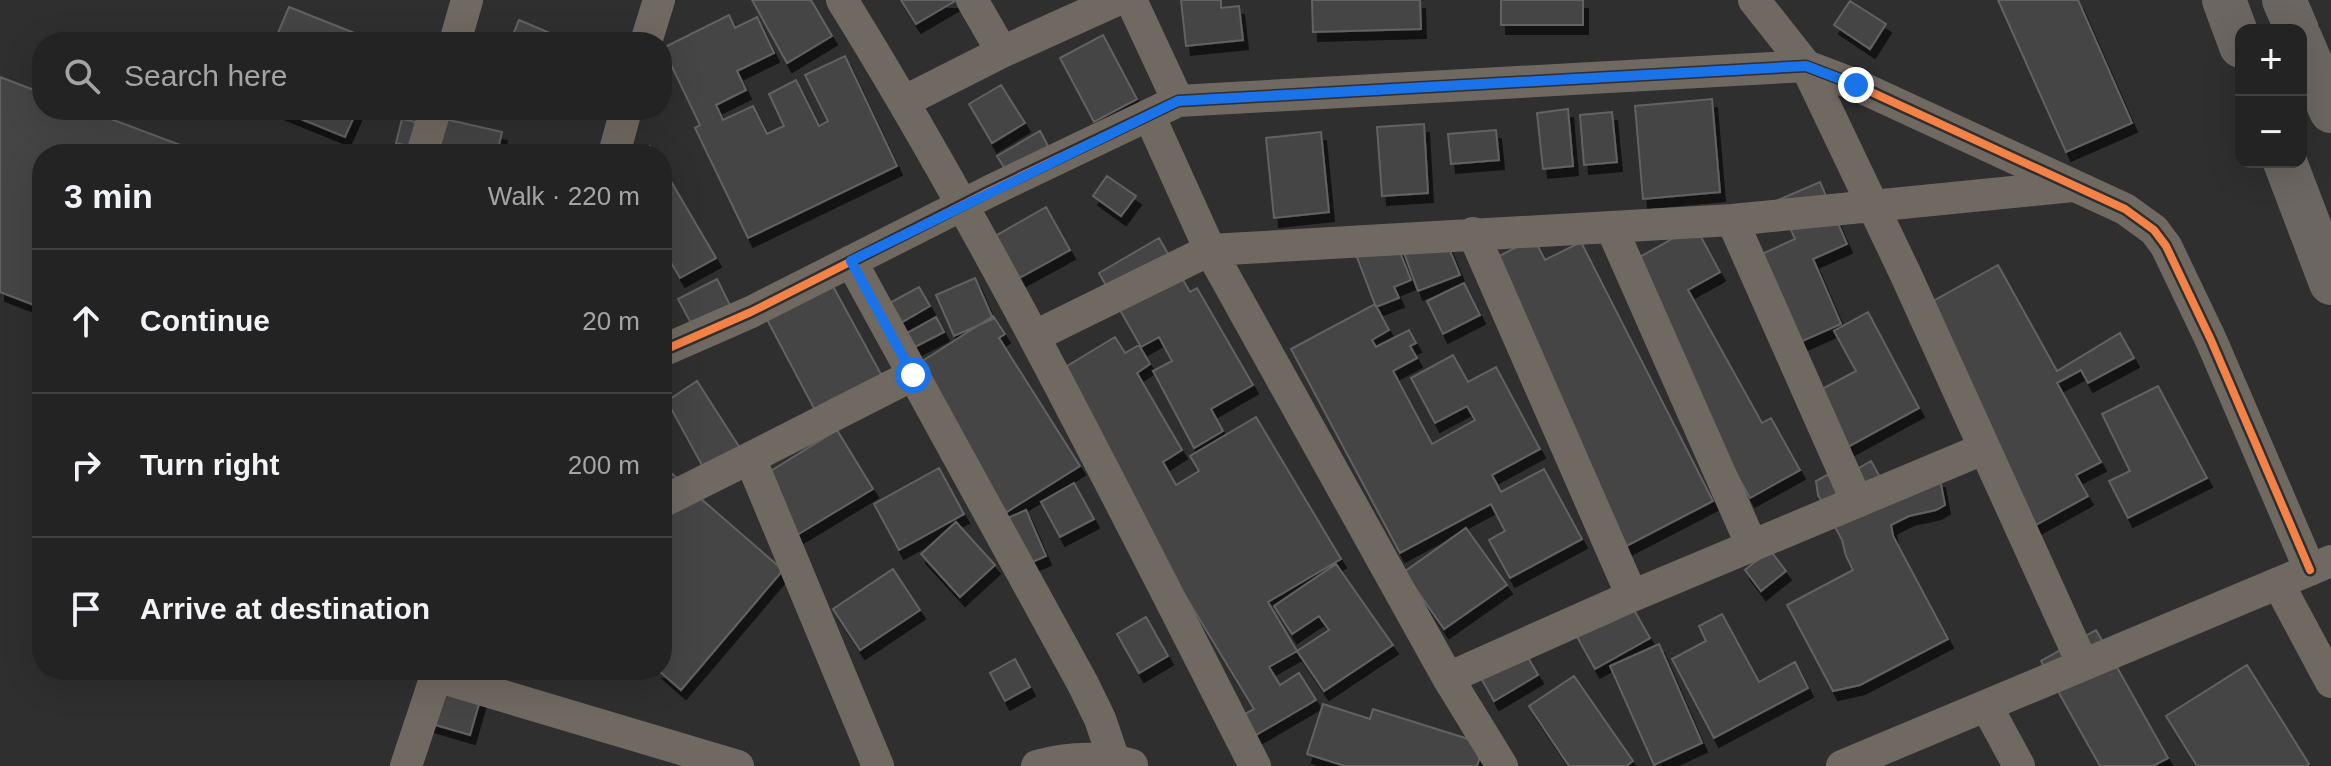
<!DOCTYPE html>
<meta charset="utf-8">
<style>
:root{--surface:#232324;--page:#2f2f31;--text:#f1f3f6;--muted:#a3a4a6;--line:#404041}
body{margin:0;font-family:Arial,sans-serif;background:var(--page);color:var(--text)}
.controls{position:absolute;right:24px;top:24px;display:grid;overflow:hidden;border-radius:16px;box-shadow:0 8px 32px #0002}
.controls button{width:72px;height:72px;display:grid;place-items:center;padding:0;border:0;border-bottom:2px solid var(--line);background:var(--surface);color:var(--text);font:40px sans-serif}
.stop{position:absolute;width:24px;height:24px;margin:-18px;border:6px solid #1a73e8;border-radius:50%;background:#fff}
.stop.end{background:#1a73e8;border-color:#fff;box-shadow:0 2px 8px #0008}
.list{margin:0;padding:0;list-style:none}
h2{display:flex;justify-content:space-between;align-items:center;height:104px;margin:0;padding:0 32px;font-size:34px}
h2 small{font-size:26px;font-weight:400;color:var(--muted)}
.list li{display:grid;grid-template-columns:52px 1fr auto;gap:24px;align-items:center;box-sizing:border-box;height:144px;padding:0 32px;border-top:2px solid var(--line)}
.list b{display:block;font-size:30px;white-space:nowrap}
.list em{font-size:26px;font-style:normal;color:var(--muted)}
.icon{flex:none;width:44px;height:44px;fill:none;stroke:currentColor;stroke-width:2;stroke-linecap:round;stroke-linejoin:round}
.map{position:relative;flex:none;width:2331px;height:766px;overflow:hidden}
.search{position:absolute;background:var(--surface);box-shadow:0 8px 32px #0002;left:32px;top:32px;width:640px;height:88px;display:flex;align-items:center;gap:20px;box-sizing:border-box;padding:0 28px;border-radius:32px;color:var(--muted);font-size:30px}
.panel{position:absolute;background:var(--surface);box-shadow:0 8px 32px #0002;left:32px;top:144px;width:640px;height:536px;border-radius:32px}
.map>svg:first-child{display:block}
.building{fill:#444445;stroke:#626263;stroke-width:2;filter:url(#shadow)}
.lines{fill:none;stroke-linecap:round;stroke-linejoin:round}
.street{stroke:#706962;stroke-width:32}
.highway{stroke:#6b6662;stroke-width:44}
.cycleway-casing{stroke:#2f2e31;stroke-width:13}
.cycleway{stroke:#f48246;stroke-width:8}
.route{stroke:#1a73e8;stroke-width:10}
</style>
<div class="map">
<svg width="2331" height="766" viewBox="0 0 2331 766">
<defs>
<filter id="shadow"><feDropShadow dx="5" dy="9" stdDeviation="0" flood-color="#0009"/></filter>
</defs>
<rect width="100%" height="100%" fill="#2f2f30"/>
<!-- building -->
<path class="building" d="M752,0H811L832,36L787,63Z
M901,0H954L955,1L916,24Z
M1181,0H1221V8L1239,6L1243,40L1186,46Z
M1312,0H1420L1421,29L1313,32Z
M1501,0H1583V25H1501Z
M1998,0H2078L2132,123L2066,152Z
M1850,1L1886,24L1870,49L1834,25Z
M289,7L377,42H271L275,40Z
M729,15L735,28L757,17L774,53L737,71L746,90L716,105L723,120L753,106L767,134L784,126L769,94L796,80L819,126L828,121L805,75L845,56L897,166L748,238L695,128L700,125L663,48Z
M519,20L571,42H510Z
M1103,35L1137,99L1094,122L1060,58Z
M0,77L42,93V110H87L191,149L189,154H42V308L0,292Z
M1001,85L1025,123L992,143L969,104Z
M1712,99L1720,192L1643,199L1635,106Z
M1568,109L1573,166L1543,169L1537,113Z
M279,110H357L345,137Z
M1612,112L1617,162L1584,165L1580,115Z
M427,115L502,132L497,154H444L396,143L402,119L425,124Z
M1424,124L1428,193L1382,196L1377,127Z
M1496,130L1499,160L1451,164L1448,134Z
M1040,131L1052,153L1010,177L997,156Z
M1321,132L1329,212L1274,218L1266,138Z
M650,146L655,154H636Z
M662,166L716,258L680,278L662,247Z
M1107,176L1136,196L1121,216L1093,196Z
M1820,182L1847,244L1813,259L1841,324L1791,346L1753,258L1795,239L1778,200Z
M1046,207L1070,250L1014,281L990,239Z
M1695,226L1720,272L1688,290L1762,423L1771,418L1800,470L1750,498L1622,267Z
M1443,234L1460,275L1418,291L1403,250Z
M1159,238L1190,292L1197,288L1253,385L1211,409L1223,431L1194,448L1153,371L1172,361L1159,337L1141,347L1099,273Z
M1534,238L1545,260L1581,242L1713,501L1617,551L1486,263Z
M1350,239L1397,245L1411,280L1394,287L1399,298L1376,307Z
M1998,265L2057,371L2120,333L2134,358L2088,383L2081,370L2057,383L2101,462L2076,475L2088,496L2036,525L1917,310Z
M975,278L993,319L954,336L936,295Z
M717,279L731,307L693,327L678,299Z
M829,279L882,376L816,412L764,314Z
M1464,283L1480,315L1443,334L1427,301Z
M919,287L930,306L897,325L886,305Z
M1375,304L1389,330L1372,340L1376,347L1409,330L1416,343L1410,346L1417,358L1393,371L1432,444L1475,420L1467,406L1435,423L1411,378L1453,355L1468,382L1496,367L1540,449L1492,475L1501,492L1544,469L1582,539L1510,578L1489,540L1505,531L1491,504L1400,553L1291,349Z
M1868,312L1919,408L1837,453L1807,397L1856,371L1834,331Z
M993,316L1005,334L999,338L1080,466L1005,513L913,367Z
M936,317L944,332L909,350L902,336Z
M1115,337L1125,353L1139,345L1150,364L1137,373L1182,450L1163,462L1176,485L1199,471L1190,456L1256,417L1341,559L1268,602L1297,651L1269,667L1280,685L1299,673L1316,700L1256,735L1243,715L1254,709L1103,460L1057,372Z
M697,381L740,448L703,467L667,401Z
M2158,386L2207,478L2128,518L2109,481L2130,471L2102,414Z
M837,430L873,489L797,535L761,477Z
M1871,461L1881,479H1940L1945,505L1936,510L1909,516L1891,525L1893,536L1948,639L1860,685L1833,691L1787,605L1853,570L1846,556L1842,540L1818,495L1816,481L1829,474L1857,469Z
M662,465L783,570L681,690L658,670H662Z
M939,468L964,514L899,550L874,504Z
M1074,483L1094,519L1060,537L1041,502Z
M1026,510L1046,556L1021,567L1001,521Z
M956,522L995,565L960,597L921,554Z
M1466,528L1507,585L1444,629L1404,572Z
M1770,550L1786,571L1761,591L1745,570Z
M1336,564L1393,645L1324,691L1297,651L1329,630L1319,616L1292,634L1274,606Z
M893,569L920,610L860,650L833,609Z
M1626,596L1650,638L1595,669L1571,626Z
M1722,614L1759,682L1795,662L1808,688L1714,738L1672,659L1706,641L1699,626Z
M1146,617L1168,656L1139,673L1117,634Z
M2096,630L2168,758L2153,766H2100L2041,661Z
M1659,644L1702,743L1654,765L1610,666Z
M1521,645L1538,675L1494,701L1481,678Z
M1015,659L1030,687L1005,701L990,673Z
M2247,665L2309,764L2306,766H2197L2166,716Z
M1574,676L1633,761L1626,766H1569L1529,706Z
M419,679L481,697L470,735L408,717Z
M1323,704L1370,719L1373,709L1484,744L1477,766H1345L1307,754Z"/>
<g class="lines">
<!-- street -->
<path class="street" d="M842,0C995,247 1123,508 1255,766
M972,0L1002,52
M1131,0L1178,101
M1754,0L1806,66L1905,273L2083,665
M455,42L467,0
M646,42L659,0
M905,101L1002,52L1117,0
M1149,115L1210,250L1448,678L1502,766
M422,154L435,110
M614,154L626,110
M1732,220L1857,502
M1612,229L1752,546
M1473,233L1632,596
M851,261L1083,684L1100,719L1114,760L1113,766
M1035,336L1210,250L1732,220L2073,186
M662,351L751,312L990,191L1178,101L1806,66L1856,85L2125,209L2154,230L2166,246L2211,340L2310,570
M662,502L750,458
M2278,583L2331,682
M1448,678L1632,596L1983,449
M1987,707L2019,766
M406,766L436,676L738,766
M878,766L750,458L913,375
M1037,766C1069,757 1100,756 1132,765
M1842,766L2331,561"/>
<!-- highway -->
<path class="highway" d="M2224,0L2241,46
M2284,0L2297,30
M2301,40L2331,111
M2285,162L2331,283"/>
<defs>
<path id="cycleway" d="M662,351L751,312L990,191L1178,101L1806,66L1856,85L2125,209L2154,230L2166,246L2211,340L2310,570"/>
</defs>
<!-- cycleway casing -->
<use href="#cycleway" class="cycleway-casing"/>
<!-- cycleway -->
<use href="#cycleway" class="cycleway"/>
</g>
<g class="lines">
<!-- route -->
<path class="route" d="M913,375L851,261L1178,101L1806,66L1856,85"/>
</g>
</svg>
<div class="controls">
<button>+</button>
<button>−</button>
</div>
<div class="stop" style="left:913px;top:375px"></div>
<div class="stop end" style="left:1856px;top:85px"></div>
<div class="search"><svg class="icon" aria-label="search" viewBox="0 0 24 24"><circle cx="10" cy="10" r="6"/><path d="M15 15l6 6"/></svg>Search here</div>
<section class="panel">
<h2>3 min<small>Walk · 220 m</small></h2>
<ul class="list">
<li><svg class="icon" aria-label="ahead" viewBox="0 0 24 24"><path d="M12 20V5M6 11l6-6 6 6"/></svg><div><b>Continue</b></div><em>20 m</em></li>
<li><svg class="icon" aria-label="right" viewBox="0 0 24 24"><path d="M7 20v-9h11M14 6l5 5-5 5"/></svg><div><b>Turn right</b></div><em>200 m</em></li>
<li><svg class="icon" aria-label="arrive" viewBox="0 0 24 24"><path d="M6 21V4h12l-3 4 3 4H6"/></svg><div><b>Arrive at destination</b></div></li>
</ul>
</section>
</div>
